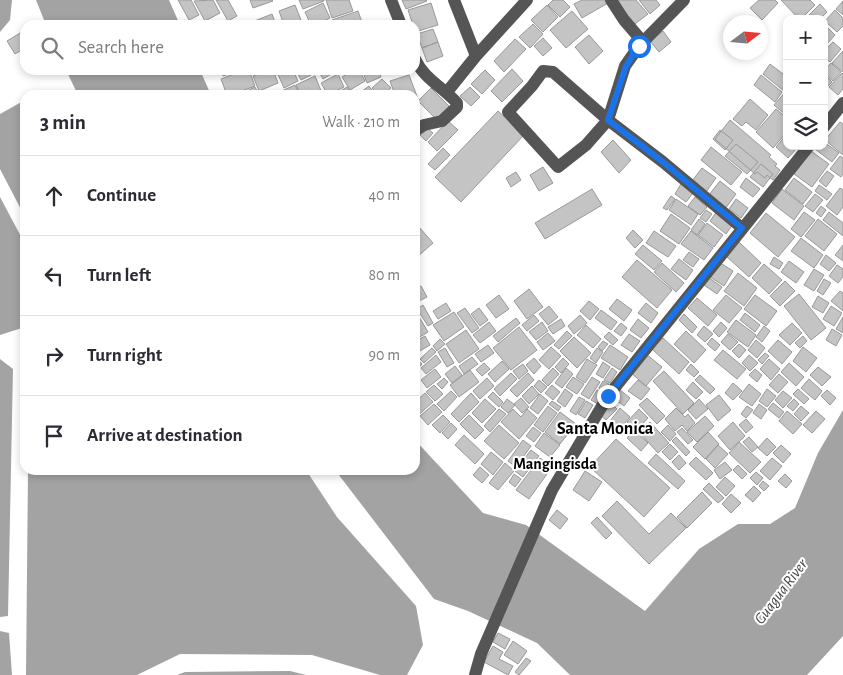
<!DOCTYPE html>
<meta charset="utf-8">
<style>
:root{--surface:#fff;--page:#f2f2f3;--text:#2b2b33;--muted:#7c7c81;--line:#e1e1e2}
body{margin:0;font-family:"Alegreya Sans",sans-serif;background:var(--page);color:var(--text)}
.controls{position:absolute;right:15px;top:15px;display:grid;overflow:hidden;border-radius:10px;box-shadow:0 2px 8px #0003}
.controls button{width:45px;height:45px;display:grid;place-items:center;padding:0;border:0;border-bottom:1px solid var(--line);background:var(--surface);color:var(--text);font:25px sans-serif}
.compass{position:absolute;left:723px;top:15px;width:45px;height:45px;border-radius:50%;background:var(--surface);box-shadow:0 2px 8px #0003;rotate:74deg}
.stop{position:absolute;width:15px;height:15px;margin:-11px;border:4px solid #1a73e8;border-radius:50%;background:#fff}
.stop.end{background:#1a73e8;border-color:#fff;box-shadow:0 1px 5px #0008}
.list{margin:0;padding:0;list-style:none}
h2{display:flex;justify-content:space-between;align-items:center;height:65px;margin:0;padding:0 20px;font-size:21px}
h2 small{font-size:16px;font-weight:400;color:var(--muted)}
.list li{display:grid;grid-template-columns:32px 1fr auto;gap:15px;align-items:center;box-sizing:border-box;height:80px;padding:0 20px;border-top:1px solid var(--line)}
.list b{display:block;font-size:19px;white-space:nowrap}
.list em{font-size:16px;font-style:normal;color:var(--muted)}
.icon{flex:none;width:28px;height:28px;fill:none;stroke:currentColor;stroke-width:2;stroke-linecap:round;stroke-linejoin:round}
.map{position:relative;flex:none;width:843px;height:675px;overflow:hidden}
.search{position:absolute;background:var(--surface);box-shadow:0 2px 8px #0003;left:20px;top:20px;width:400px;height:55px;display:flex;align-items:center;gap:12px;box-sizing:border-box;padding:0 18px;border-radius:15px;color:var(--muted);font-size:19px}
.panel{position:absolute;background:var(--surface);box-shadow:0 2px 8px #0003;left:20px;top:90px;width:400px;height:385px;border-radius:15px}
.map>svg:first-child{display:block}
.water{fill:#a3a3a3}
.building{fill:#c4c4c4;stroke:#999}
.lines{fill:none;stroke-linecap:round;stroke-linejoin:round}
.minor{stroke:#555;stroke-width:12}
.route{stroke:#1a73e8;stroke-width:6}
.labels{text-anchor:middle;stroke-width:4;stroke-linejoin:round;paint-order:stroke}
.neighbourhood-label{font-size:16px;font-weight:bold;fill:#000;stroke:#fff}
.water-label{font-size:16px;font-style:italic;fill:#444;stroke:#fff}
.quarter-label{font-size:18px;font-weight:bold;fill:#000;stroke:#fff}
</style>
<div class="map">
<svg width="843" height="675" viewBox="0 0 843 675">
<rect width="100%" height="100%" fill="#fff"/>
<!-- water -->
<path class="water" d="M0,0H12L10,20L0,32Z
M36,0H169L180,25H46Z
M66,70H200L211,95H78Z
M25,100V217L0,169V114Z
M0,197L25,244V327L0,335Z
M0,359L13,369L8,616L0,617Z
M843,410V636L807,675H570L537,643L468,611L434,599L335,470H415V440L483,513L526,525L645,611L699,549L738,524H770L795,508L818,453Z
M28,470H306L337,517L416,606L423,645L407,675H380L312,655L180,654L137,675H26Z
M0,631L9,633L12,675H0Z
M290,671L306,675H177L185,672Z"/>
<!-- building -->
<path class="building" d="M178,0H191L199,15L189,20Z
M213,0L220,13L205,21L194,1Z
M216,0H228L237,16L228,21Z
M250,0H272L273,1L253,8Z
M299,0H324V1L303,9Z
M326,0H349L353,11L332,18Z
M402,0H426L427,1L406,9Z
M553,0H563L570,7L560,17L548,5Z
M582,0H606L608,3L582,18L574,4Z
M617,0H636L648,14L635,24L616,1Z
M639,0H656L660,5L650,14Z
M759,0H775L778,3L762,20L750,8Z
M781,0H810L815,5L801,19H799Z
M843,1V15L836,9Z
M323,3L330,18L316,25H311L305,12Z
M431,3L438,25L415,32V25H413L408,10Z
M820,4L827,12L820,19H805Z
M295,5L303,25H284L279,11Z
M547,5L558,17L543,32L531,20Z
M835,10L843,18V26L837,32L825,21Z
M358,11L363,25H333L332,20Z
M572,11L588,29L566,48L550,30Z
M272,14L276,25H247V24Z
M533,24L543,34L530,48L519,37Z
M824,24L835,35L826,45L824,42Z
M433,29L438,42L422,48L417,34Z
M25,30V48L15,54L7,41Z
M663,31L671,42L659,52L650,41Z
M589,35L603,51L589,64L575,47Z
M543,38L552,48L543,56L534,46Z
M515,39L526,49L504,72L494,61Z
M438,42L443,56L427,62L422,48Z
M833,42L841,49L830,62L824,57V44L828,47Z
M843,51V72L832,63Z
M831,63L841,72L833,81L824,73V71Z
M770,64L787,77V88L784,91L763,74Z
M512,69L523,81L502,102L491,91Z
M221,70H241L223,76Z
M244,70H249L255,86L232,95H227L221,79Z
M270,70H273L278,83L259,91L253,76Z
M276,70H293L298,81L284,88Z
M296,70H316L317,72L301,80Z
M318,70H334L335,72L323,79Z
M354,70H359L365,81L350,90L342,77Z
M362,70H378L381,77L367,83Z
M485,70L495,80L482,94L471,84Z
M842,73L843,74V89L838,95L829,87Z
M338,74L344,87L328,95L321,83Z
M409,75L418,99L415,100V95H395L390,81Z
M761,75L782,92L775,102L754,85Z
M315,76L322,93L317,95H301L296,85Z
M826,76L832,82L826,88L824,87Z
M382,79L391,88L383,95H378L372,88Z
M295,85L300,95H275V94Z
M369,86L375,95H357Z
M255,87L259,95H239Z
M347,87L352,95H334Z
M470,87L480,97L471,106L460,96Z
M431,88L449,106L436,119L418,101Z
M787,90V116L774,105Z
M750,99L768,115L756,130L746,122L742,126L733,119Z
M776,109L787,118V132L773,148L756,132Z
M498,111L524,135L461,202L435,177Z
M730,120L771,155L769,157L777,164L775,166L780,170L773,180L767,175L765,178L757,172L755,174L715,139Z
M448,121L458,130L437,151L428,142Z
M840,122L843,124V155L825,140Z
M427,128L433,133L426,141L420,135Z
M720,130L733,140L725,150L713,139Z
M787,134V146H799L788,158L776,147Z
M613,140L631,160L619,173L601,152Z
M824,142L839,153L832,162L815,149L818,146H824Z
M736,144L758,162L747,174L725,156Z
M711,147L742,172L731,185L701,160Z
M443,148L450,155L435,170L428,164Z
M811,151L829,164L812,187L794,174Z
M840,156L843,158V174L841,177L830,169Z
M761,164L773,174L763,187L750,177Z
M543,167L553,183L539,191L530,175Z
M702,168L716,178L706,192L692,181Z
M827,171L834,176L826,187L819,181Z
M516,172L521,180L511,187L506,178Z
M746,178L760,189L753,197L740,187Z
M794,178L812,192L803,204L785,190Z
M720,181L736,194L725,209L708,196Z
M681,184L693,193L686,202L675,194Z
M819,185L832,194L827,200L815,191Z
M840,188L843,190V207L837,215L826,206Z
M592,189L602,205L545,239L535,223Z
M782,189L804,206L794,220L772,203Z
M815,194L823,200L813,212L805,206Z
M671,196L675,199L667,210L663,208Z
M695,197L707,207L700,215L688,206Z
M676,199L698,214L691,225L669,210Z
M736,199L748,208L741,218L729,209Z
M821,206L826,210L821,217L816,213Z
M706,210L712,214L706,222L700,218Z
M717,211L733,224L726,234L710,221Z
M804,212L815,220L801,237L791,229Z
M829,212L843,223V236L823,220Z
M766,213L795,237L778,257L750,233Z
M671,214L690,228L679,244L660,231Z
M699,219L705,224L697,235L691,230Z
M818,219L837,234L824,251L805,236Z
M707,223L723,235L714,247L698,235Z
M419,227L433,243L416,258L415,231Z
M633,230L643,240L635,248L626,238Z
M654,231L676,246L668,257L646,243Z
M691,231L713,248L704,260L681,244Z
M801,238L823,255L814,268L791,251Z
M739,242L761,263L749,277L726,256Z
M643,245L662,261L654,270L635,254Z
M843,245V261L835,255Z
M689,252L699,259L693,267L683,260Z
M826,255L836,263L829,271L820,264Z
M774,257L783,263L779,269L770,264Z
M679,259L693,270L686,280L671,269Z
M637,260L672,290L657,308L622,277Z
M789,261L804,272L796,283L781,272Z
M719,262L733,271L724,286L710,277Z
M662,263L684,283L676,292L654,272Z
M764,264L782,280L769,294L752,278Z
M837,265L843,269V277L838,283L829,276Z
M814,269L824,275L814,291L804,285Z
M738,273L757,288L744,306L724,291Z
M709,278L722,287L717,294L704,285Z
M824,279L831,283L823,295L817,291Z
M785,281L795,291L780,306L770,296Z
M421,286L427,297L415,303V289Z
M529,289L543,307L527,319L514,301Z
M840,291L843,293V311L831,301Z
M799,294L826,328L811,340L784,306Z
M499,295L509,309L496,318L486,305Z
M726,295L742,308L729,323L713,310Z
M755,295L777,311L766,326L744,309Z
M818,296L829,303L823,313L812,307Z
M697,298L717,315L708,326L688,308Z
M617,299L632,310L624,321L609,309Z
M589,301L599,309L590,320L580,311Z
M446,303L451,311L438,319L433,311Z
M646,303L658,313L651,323L638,313Z
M423,305L433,323L428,326L417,309Z
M549,306L558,317L548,325L539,314Z
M831,306L842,313L834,326L823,319Z
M465,308L479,328L472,333L457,313Z
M479,308L488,320L480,326L471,314Z
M415,310L428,332L415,340Z
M601,310L617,322L611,330L595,318Z
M454,312L464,327L444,341L433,325Z
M745,313L760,325L755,332L740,320Z
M684,314L697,327L692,333L679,320Z
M534,315L539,321L527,331L522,325Z
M580,315L587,323L574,334L568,326Z
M843,317V333L836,329Z
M516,318L520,323L498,342L493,336Z
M561,319L565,326L553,334L548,327Z
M638,319L649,328L641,338L630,330Z
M736,320L756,335L748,347L727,332Z
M489,322L496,331L480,343L473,335Z
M542,322L548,331L536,340L529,332Z
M721,322L727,328L719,337L713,331Z
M621,323L627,328L621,336L614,331Z
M792,323L802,333L790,345L779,335Z
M586,325L601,339L593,348L577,335Z
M704,326L713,334L705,342L697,335Z
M764,326L770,331L762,342L756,337Z
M519,327L537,350L511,370L493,348Z
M832,329L842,335L836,346L826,340Z
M466,330L479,349L459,363L446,344Z
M567,331L572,336L559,349L554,345Z
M686,331L706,350L694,363L674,344Z
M609,332L618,340L613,345L604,337Z
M548,333L555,341L543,350L537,342Z
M629,334L640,341L632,352L621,345Z
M728,334L738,342L730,350L721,342Z
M425,336L430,345L418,352L415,347V342Z
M803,336L807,341L800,348L795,343Z
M574,337L591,353L577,368L560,351Z
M663,338L689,362L679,374L652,349Z
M712,338L720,345L715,351L707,344Z
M440,339L445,344L437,351L433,346Z
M756,340L765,348L757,358L748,350Z
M778,340L792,352L782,364L768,351Z
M603,341L608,344L602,351L598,347Z
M739,344L746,350L739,358L732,351Z
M488,345L494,353L481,362L475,354Z
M610,345L628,357L620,370L601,358Z
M551,347L561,356L549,369L539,360Z
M803,347L817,358L806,372L793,361Z
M432,348L436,352L424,363L420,359Z
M445,348L454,363L447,367L438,352Z
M597,348L603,352L596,363L590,358Z
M723,350L746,369L737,379L714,360Z
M765,353L769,356L762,364L758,360Z
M646,354L662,367L646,386L630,372Z
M436,355L441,362L426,374L421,368Z
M749,355L758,363L750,371L742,363Z
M415,357L422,364L415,372Z
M472,357L478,364L464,374L459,366Z
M534,358L541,366L534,374L526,365Z
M563,358L569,364L561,373L555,367Z
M587,359L597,365L585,383L576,377Z
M769,359L780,369L771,380L760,369Z
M502,361L509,369L495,382L488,374Z
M603,362L610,367L603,378L596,374Z
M484,363L490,369L482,376L476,370Z
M789,363L804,377L796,386L781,372Z
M523,364L528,371L519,379L513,371Z
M691,364L699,372L694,377L686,370Z
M455,366L462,375L452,383L445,374Z
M818,367L831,377L822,386L810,375Z
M553,368L559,374L548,386L542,380Z
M566,368L573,374L562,388L555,383Z
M612,368L617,372L610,383L604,380Z
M435,369L441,377L427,388L421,380Z
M755,369L762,375L757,382L749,375Z
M470,370L479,382L459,397L450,385Z
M664,371L694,403L683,414L653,381Z
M511,373L517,379L500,396L494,389Z
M528,373L534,380L517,397L510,390Z
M779,374L788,382L778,393L769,385Z
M700,375L715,389L710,394L695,380Z
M573,377L584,384L577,394L566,387Z
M592,377L600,382L589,399L581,394Z
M444,378L448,382L442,389L437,384Z
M487,378L494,386L480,399L473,391Z
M809,379L822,391L815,400L801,388Z
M539,380L547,387L541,393L534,386Z
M638,380L650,389L641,400L628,391Z
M603,381L609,384L604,391L599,388Z
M693,382L703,392L696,399L686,390Z
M733,383L742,391L733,400L725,393Z
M749,384L761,394L752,406L739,397Z
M434,385L443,394L435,401L426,392Z
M552,385L560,392L553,400L545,393Z
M532,386L539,394L529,404L522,396Z
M565,389L573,395L565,407L557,401Z
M619,389L630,398L624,406L612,397Z
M767,389L776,396L767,407L759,401Z
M798,389L809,399L804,404L793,394Z
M597,390L604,394L598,404L591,400Z
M827,390L836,398L830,405L821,396Z
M451,391L457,397L444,411L437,404Z
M783,391L792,398L783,408L775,400Z
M493,392L503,402L499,407L488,397Z
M425,393L433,402L416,417L415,402Z
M471,393L479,402L459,422L451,414Z
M540,394L548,401L538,414L530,408Z
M719,395L731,410L718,421L706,405Z
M579,397L585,400L576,415L570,411Z
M521,398L529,407L522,413L514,404Z
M647,398L665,416L657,424L639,405Z
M485,399L496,409L482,423L472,413Z
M507,399L515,405L508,413L501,407Z
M699,399L708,409L696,419L688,410Z
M794,399L799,404L793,411L787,406Z
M552,401L561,407L558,411L549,404Z
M586,401L593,405L585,418L578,414Z
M610,402L617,409L606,420L599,414Z
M773,403L784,412L779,418L768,409Z
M434,404L442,412L428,425L420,416Z
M759,404L767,410L761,419L753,413Z
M548,406L557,413L543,432L534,425Z
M747,406L753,410L746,418L741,414Z
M801,406L809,413L801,421L794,414Z
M620,408L630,417L620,429L610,421Z
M676,408L685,417L688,414L695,423L687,431L682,425L675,431L665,419Z
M499,409L506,414L490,432L484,426Z
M513,409L521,417L527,409L537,418L519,439L501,422Z
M639,409L648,418L636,431L627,422Z
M787,411L802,424L793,434L779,421Z
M816,411L825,419L812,433L803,425Z
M560,412L576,424L560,444L545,432Z
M443,415L450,422L440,433L432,425Z
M469,415L484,430L475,439L460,424Z
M705,416L714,426L697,442L687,432Z
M746,419L753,427L746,433L739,425Z
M650,422L669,443L658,453L639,432Z
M733,422L745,436L730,450L718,436Z
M451,423L457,429L448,439L442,433Z
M499,425L519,443L504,459L484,441Z
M668,425L676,434L670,441L661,432Z
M533,427L541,433L534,442L526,436Z
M682,428L693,440L688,444L677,432Z
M634,430L648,443L641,451L627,438Z
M708,432L719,444L705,459L693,447Z
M544,433L560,445L550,457L535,446Z
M464,435L484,454L475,464L455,445Z
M676,437L690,452L686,456L672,441Z
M749,437L758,447L752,452L743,442Z
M767,438L776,447L767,456L758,448Z
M616,439L670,488L644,517L590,467Z
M523,440L531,446L516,467L508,461Z
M739,442L761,462L750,473L729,453Z
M670,444L678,452L670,460L662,452Z
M718,445L728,454L715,468L706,459Z
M781,445L791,454L783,463L773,453Z
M531,450L539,456L523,477L515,471Z
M491,452L503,462L493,475L481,464Z
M656,454L685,481L678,489L648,463Z
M679,455L686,463L679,470L672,462Z
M696,457L713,473L706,480L689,464Z
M540,458L552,467L529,499L516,490Z
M772,458L782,466L770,480L760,471Z
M725,462L732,470L720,479L714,470Z
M505,463L514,471L498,490L489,483Z
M738,465L747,474L742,479L733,470Z
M480,467L489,475L482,483L473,475Z
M585,471L602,482L589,501L573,490Z
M756,472L763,478L757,485L750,478Z
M514,474L521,479L515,487L509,482Z
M785,474L792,481L786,488L778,481Z
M725,477L735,486L726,496L716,487Z
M763,481L769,486L764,491L759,486Z
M709,483L724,498L718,503L703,489Z
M754,486L761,493L753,502L745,495Z
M702,492L712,503L687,528L677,517Z
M731,494L741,503L731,513L722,504Z
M617,501L649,534L671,513L686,528L649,564L602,516Z
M557,510L568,519L560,529L549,520Z
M597,517L612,533L606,539L591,523Z
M498,633L510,639L505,649L493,642Z
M513,641L527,651L518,664L504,655Z
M493,646L503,652L499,659L513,666L508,675L484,662Z
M526,658L531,661L519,675L515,672Z"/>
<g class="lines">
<!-- minor -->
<path class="minor" d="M391,0L401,25
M454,0L476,56
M611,0L624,20L643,42
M684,0L639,46L625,66L608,120L663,162L742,228
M415,59C424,79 443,87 457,103V107L442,121L424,125L415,131
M543,71L553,72L608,120L586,145L558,167L508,112L532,86Z
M447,92L476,56L527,0
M824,127L843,103
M475,675L481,654L552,490L608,396L809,146"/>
</g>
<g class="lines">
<!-- route -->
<path class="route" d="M608,396L742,228L663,162L608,120L626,66L639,46"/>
</g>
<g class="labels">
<!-- neighbourhood labels -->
<g class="neighbourhood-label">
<text x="555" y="469">Mangingisda</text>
</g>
<!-- water labels -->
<g class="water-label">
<text transform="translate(780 591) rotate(-53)" y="6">Guagua River</text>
</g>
<!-- quarter labels -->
<g class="quarter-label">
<text x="605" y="434">Santa Monica</text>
</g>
</g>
</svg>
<div class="controls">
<button>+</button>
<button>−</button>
<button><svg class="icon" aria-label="layers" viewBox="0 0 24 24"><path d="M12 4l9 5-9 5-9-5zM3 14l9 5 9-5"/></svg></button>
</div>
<svg class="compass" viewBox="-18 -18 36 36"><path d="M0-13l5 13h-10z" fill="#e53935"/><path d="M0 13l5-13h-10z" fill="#7c7c81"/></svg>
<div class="stop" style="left:639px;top:46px"></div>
<div class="stop end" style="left:608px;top:396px"></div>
<div class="search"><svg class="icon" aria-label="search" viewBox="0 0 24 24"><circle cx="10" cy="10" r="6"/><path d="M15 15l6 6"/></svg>Search here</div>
<section class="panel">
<h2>3 min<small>Walk · 210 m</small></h2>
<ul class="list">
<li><svg class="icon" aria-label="ahead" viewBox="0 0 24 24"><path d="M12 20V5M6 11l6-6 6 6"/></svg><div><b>Continue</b></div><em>40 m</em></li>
<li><svg class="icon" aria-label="left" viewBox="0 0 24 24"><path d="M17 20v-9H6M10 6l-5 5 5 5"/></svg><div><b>Turn left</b></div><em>80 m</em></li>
<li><svg class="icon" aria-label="right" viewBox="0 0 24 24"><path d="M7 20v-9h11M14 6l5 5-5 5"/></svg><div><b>Turn right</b></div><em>90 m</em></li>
<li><svg class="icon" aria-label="arrive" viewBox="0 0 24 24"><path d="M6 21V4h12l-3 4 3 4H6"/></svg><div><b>Arrive at destination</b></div></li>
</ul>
</section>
</div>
